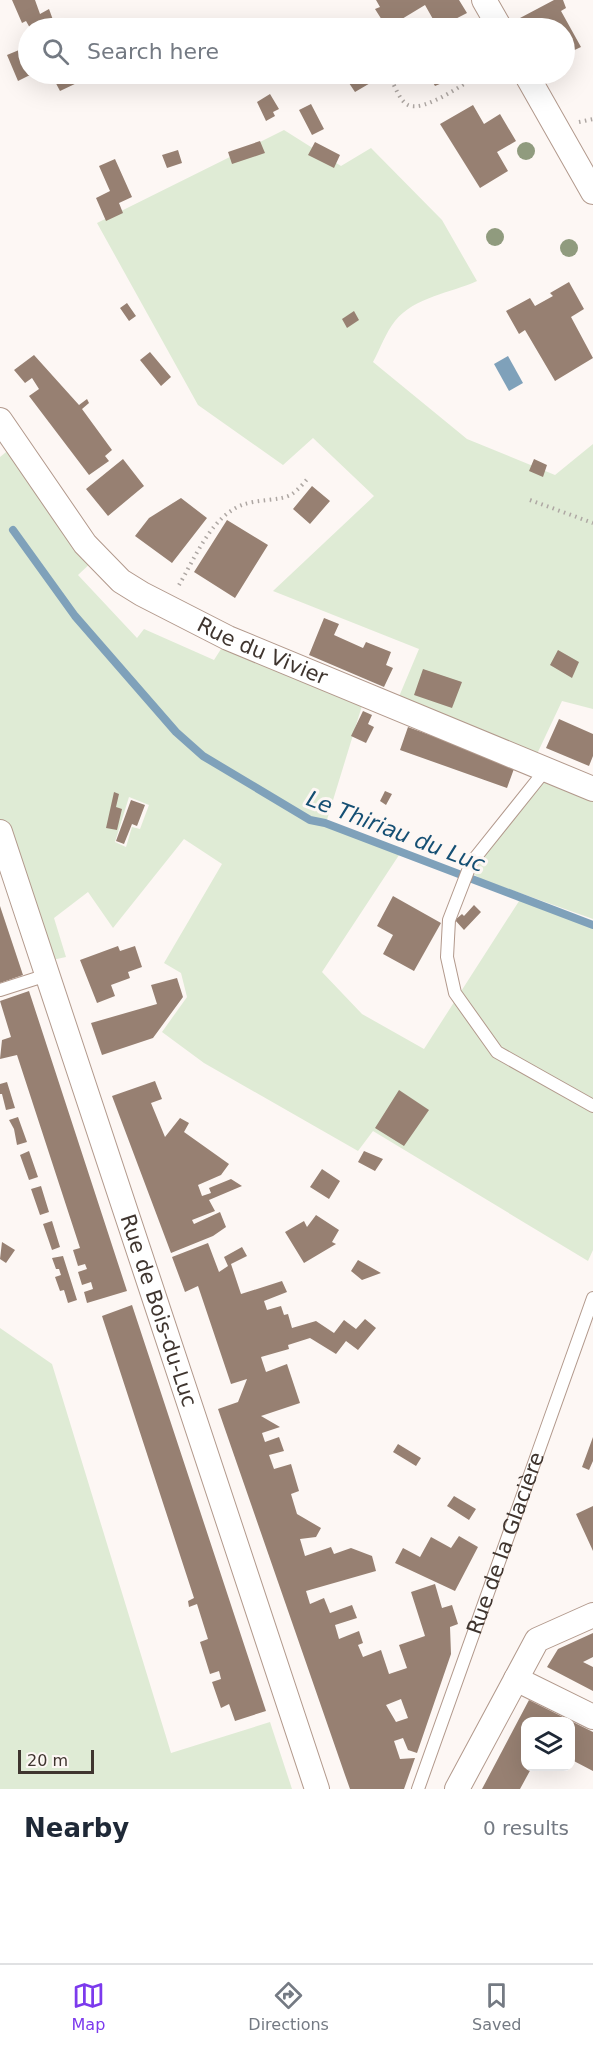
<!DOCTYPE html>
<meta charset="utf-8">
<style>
:root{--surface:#fff;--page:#f2f2f3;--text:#1f2937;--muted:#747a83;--line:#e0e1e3;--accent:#7c3aed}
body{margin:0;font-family:"DejaVu Sans",sans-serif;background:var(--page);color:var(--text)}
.controls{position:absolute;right:18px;bottom:18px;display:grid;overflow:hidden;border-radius:12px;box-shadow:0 6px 24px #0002}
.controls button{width:54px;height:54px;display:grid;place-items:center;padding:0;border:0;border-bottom:2px solid var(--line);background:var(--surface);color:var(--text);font:30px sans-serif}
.scale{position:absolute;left:18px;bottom:15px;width:76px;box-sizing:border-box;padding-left:6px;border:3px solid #3f352f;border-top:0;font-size:16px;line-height:21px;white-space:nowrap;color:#3f352f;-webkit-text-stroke:4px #fdf7f4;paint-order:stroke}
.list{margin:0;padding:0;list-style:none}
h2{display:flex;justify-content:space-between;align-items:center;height:78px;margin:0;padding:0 24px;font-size:26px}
h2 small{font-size:20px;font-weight:400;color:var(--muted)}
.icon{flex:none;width:33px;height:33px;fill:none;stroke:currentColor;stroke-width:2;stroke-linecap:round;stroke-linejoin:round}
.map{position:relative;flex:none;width:593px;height:1789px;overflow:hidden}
.search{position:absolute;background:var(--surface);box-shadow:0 6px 24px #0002;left:18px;right:18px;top:18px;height:66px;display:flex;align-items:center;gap:15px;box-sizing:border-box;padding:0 21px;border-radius:33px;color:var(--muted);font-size:22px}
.sheet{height:174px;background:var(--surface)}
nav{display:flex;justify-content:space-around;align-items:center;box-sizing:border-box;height:84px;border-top:2px solid var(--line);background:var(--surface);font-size:16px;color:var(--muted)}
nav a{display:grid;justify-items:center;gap:3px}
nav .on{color:var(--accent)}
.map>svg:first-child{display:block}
.green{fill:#dfebd5;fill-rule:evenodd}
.water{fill:#7fa1ba}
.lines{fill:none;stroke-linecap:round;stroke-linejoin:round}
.stream{stroke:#7fa1ba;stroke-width:8}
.building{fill:#978072;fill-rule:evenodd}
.service-casing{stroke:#b2998c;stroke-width:14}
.minor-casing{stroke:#b2998c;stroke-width:26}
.path{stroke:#aea7a3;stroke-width:4;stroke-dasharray:1.5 4.5;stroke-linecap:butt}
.service{stroke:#fff;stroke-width:12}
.minor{stroke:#fff;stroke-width:24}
.tree{fill:#909b7e}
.labels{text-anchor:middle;stroke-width:6;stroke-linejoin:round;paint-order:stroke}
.street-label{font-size:21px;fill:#3f352f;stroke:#fdf7f4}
.water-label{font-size:22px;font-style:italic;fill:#154f73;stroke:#fdf7f4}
</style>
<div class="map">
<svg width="593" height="1789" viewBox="0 0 593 1789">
<rect width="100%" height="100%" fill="#fdf7f4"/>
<!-- green -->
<path class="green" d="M284,130L341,166L371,148L442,220L477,281C451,293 414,297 395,321C386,332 380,349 373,362L467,439L555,475L593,444V709L562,701L537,754L398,699L419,649L273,591L374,496L313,438L283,465L198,405L97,223Z
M16,444L96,558L78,575L137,638L144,629L214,660L228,638L365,696L326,823L401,852L322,972L362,1014L424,1049L521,898L593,925V1250L588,1261L373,1131L358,1151L204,1063L162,1032L187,997L181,973L164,963L222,864L184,839L113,928L88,892L54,918L66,957L43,962L0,832V457ZM129,797L149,805L140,829L132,827L126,847L115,842Z
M547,775L593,795V919L483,880L473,874L476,865Z
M0,1328L52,1364L171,1753L270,1722L292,1789H0Z"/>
<!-- water -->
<path class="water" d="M508,356L523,383L509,391L494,364Z"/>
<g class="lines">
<!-- stream -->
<path class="stream" d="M13,530L75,616L176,732L203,756L310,820L325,823L593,925"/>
</g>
<!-- building -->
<path class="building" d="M12,0H35L40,14L49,9L56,28H30L26,21L22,23Z
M376,0H459L467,13L438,28L425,5L387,28L375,9L380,7Z
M554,0H563L566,8L561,11L581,47L564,55V28H526L520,18Z
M19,50L30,75L18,81L7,55Z
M51,74H75L79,82L60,91Z
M364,74H367L372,82L355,92L349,83Z
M428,74H463L435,86Z
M270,94L279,109L273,112L275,116L266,121L257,102Z
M311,104L324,129L312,135L299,110Z
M473,105L484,124L500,114L516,141L497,152L508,171L480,188L440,124Z
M260,141L265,153L232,164L228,152Z
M315,142L340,155L334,168L308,155Z
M178,150L182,163L167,168L162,155Z
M115,159L132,197L119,203L123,213L106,221L96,198L110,191L99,166Z
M569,282L584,309L571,317L593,358L555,381L525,330L519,334L506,311L530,298L535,306L553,296L550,293Z
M127,303L136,316L129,321L120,308Z
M354,311L359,320L347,328L342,319Z
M150,352L171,377L161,386L140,360Z
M34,355L79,405L87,399L89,403L82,409L112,450L105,456L109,461L89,475L29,396L39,389L32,378L25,383L14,370Z
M123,459L144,486L108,516L86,489Z
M534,459L547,465L543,477L529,471Z
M312,486L330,501L310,524L293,509Z
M181,498L207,518L172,563L135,536L149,518Z
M227,520L268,545L235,598L194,572Z
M324,618L339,624L334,635L363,648L366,642L391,652L386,665L393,668L384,687L309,655Z
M558,650L579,662L572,678L550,665Z
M423,669L462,682L452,708L414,695Z
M363,711L372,715L368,724L374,727L366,743L351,736Z
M559,719L593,734V756L589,766L546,748Z
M408,727L515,766L507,788L400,750Z
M385,791L392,794L386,805L380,801Z
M114,792L119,794L116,807L122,809L117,830L106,828Z
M131,800L145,805L137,826L132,824L124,844L116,841Z
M393,896L441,923L414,971L383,954L393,935L377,926Z
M474,905L481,912L464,930L455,920L462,914L464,916Z
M0,906L23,975L0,983Z
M118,946L120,951L135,946L142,967L128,972L130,978L111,985L115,996L97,1003L80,960Z
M177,978L183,997L153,1038L102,1055L91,1023L157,1004L151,985Z
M29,991L127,1291L87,1303L84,1292L93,1289L91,1282L82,1285L78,1272L87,1269L85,1264L78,1266L73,1250L80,1248L17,1055L0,1059L2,1040L11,1037L0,1001Z
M155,1081L162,1099L151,1103L165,1137L180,1118L189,1123L184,1132L229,1164L221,1175L198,1185L202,1196L211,1193L209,1188L231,1179L242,1186L209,1200L215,1211L192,1220L194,1224L220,1212L226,1227L213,1236L171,1253L112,1096Z
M7,1082L15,1108L6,1110L2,1094H0V1084Z
M399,1090L429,1110L404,1146L375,1128Z
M18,1117L27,1142L17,1145L14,1129L9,1120Z
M29,1151L38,1177L29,1180L20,1155Z
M364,1151L383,1159L375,1171L358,1162Z
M322,1169L340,1181L329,1199L310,1187Z
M41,1186L49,1212L40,1215L31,1189Z
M316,1215L339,1230L332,1242L336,1244L304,1263L285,1232L304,1221L307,1227Z
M52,1221L60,1247L52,1250L43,1224Z
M2,1242L15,1250L6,1263L0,1259Z
M208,1243L219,1272L228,1266L224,1257L242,1247L247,1256L231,1264L241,1294L282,1281L287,1292L264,1301L267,1310L281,1306L284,1315L288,1314L292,1328L316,1321L334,1333L344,1320L356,1329L365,1319L376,1328L358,1350L346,1341L336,1354L310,1338L288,1345L289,1349L261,1357L266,1372L287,1364L300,1403L261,1416L280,1427L262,1433L265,1442L279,1437L284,1451L269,1455L274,1469L291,1464L299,1491L291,1494L297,1514L321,1528L316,1537L300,1539L305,1556L331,1547L334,1554L351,1548L372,1556L376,1571L306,1591L310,1604L324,1598L330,1613L352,1605L357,1618L335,1625L339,1639L359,1631L363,1643L358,1645L363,1657L381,1650L389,1674L407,1668L399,1645L425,1636L411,1592L435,1584L442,1608L452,1605L458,1624L450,1627L451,1654L417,1753L408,1750L403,1738L394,1741L400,1759L415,1758L404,1789H350L345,1775L218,1409L238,1402L247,1379L231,1384L198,1286L185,1292L172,1257ZM401,1699L408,1718L396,1722L386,1705Z
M63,1256L77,1300L68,1303L64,1290L60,1291L55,1277L61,1275L59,1269H56L52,1258Z
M358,1260L381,1273L362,1280L351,1271Z
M132,1305L266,1711L235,1721L229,1704L221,1708L212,1682L221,1679L219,1671L210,1674L200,1642L208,1639L197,1604L189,1607L188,1601L194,1598L102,1316Z
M593,1437V1461L589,1470L582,1467Z
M398,1444L421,1458L416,1466L393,1452Z
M454,1496L476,1509L469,1520L447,1506Z
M593,1506V1551L576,1514Z
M459,1536L478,1547L455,1591L395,1563L403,1548L420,1557L431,1537L451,1548Z
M593,1633V1657L583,1662L593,1667V1691L547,1667L558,1649Z
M529,1700L593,1732V1771L570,1759V1722H526L525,1767H532L520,1789H482Z"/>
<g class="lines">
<defs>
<g id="service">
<path d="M547,768L471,863L449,920L447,957L455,993L497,1052L593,1106"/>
<path d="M0,990L47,975"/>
<path id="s1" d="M418,1789L593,1298"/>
</g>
<g id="minor">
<path d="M484,0L500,28"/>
<path d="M526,74L593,192"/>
<path id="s2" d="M0,420L85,544L121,581L142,594L228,638L593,789"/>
<path id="s3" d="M0,832L317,1789"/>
<path d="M516,1679L593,1717"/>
<path d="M457,1789L537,1640L593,1615"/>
</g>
</defs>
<!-- service casing -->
<use href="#service" class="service-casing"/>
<!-- minor casing -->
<use href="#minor" class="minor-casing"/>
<!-- path -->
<path class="path" d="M454,28L469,20
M391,74L390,77C395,86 399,100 408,105C424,113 466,82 480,74
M579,122L593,119
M530,500L593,523
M179,585C195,558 211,517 242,505C257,499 282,501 292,494C298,490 304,483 309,477"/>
<!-- service -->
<use href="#service" class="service"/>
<!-- minor -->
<use href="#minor" class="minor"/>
</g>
<!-- trees -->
<g class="tree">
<circle cx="526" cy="151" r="9"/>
<circle cx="495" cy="237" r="9"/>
<circle cx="569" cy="248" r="9"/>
</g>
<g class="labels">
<!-- street labels -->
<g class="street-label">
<text dy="7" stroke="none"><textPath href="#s2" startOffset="360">Rue du Vivier</textPath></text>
<text dy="7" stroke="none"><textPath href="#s3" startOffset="504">Rue de Bois-du-Luc</textPath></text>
<text dy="7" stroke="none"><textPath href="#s1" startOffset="261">Rue de la Glacière</textPath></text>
</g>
<!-- water labels -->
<g class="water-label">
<text transform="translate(396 831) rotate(21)" y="8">Le Thiriau du Luc</text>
</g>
</g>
</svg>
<div class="controls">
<button><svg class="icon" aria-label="layers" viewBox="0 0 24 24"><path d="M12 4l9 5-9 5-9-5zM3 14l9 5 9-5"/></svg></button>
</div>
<div class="scale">20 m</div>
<div class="search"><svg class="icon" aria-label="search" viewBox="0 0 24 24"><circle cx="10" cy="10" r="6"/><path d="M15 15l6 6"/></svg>Search here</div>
</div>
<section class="sheet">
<h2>Nearby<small>0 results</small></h2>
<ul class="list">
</ul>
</section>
<nav>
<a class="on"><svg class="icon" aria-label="map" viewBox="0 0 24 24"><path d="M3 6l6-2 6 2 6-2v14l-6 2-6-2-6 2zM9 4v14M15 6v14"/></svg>Map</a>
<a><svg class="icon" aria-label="directions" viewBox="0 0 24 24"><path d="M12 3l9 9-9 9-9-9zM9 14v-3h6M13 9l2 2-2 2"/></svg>Directions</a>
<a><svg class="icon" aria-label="saved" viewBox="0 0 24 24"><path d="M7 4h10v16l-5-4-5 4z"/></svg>Saved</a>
</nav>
